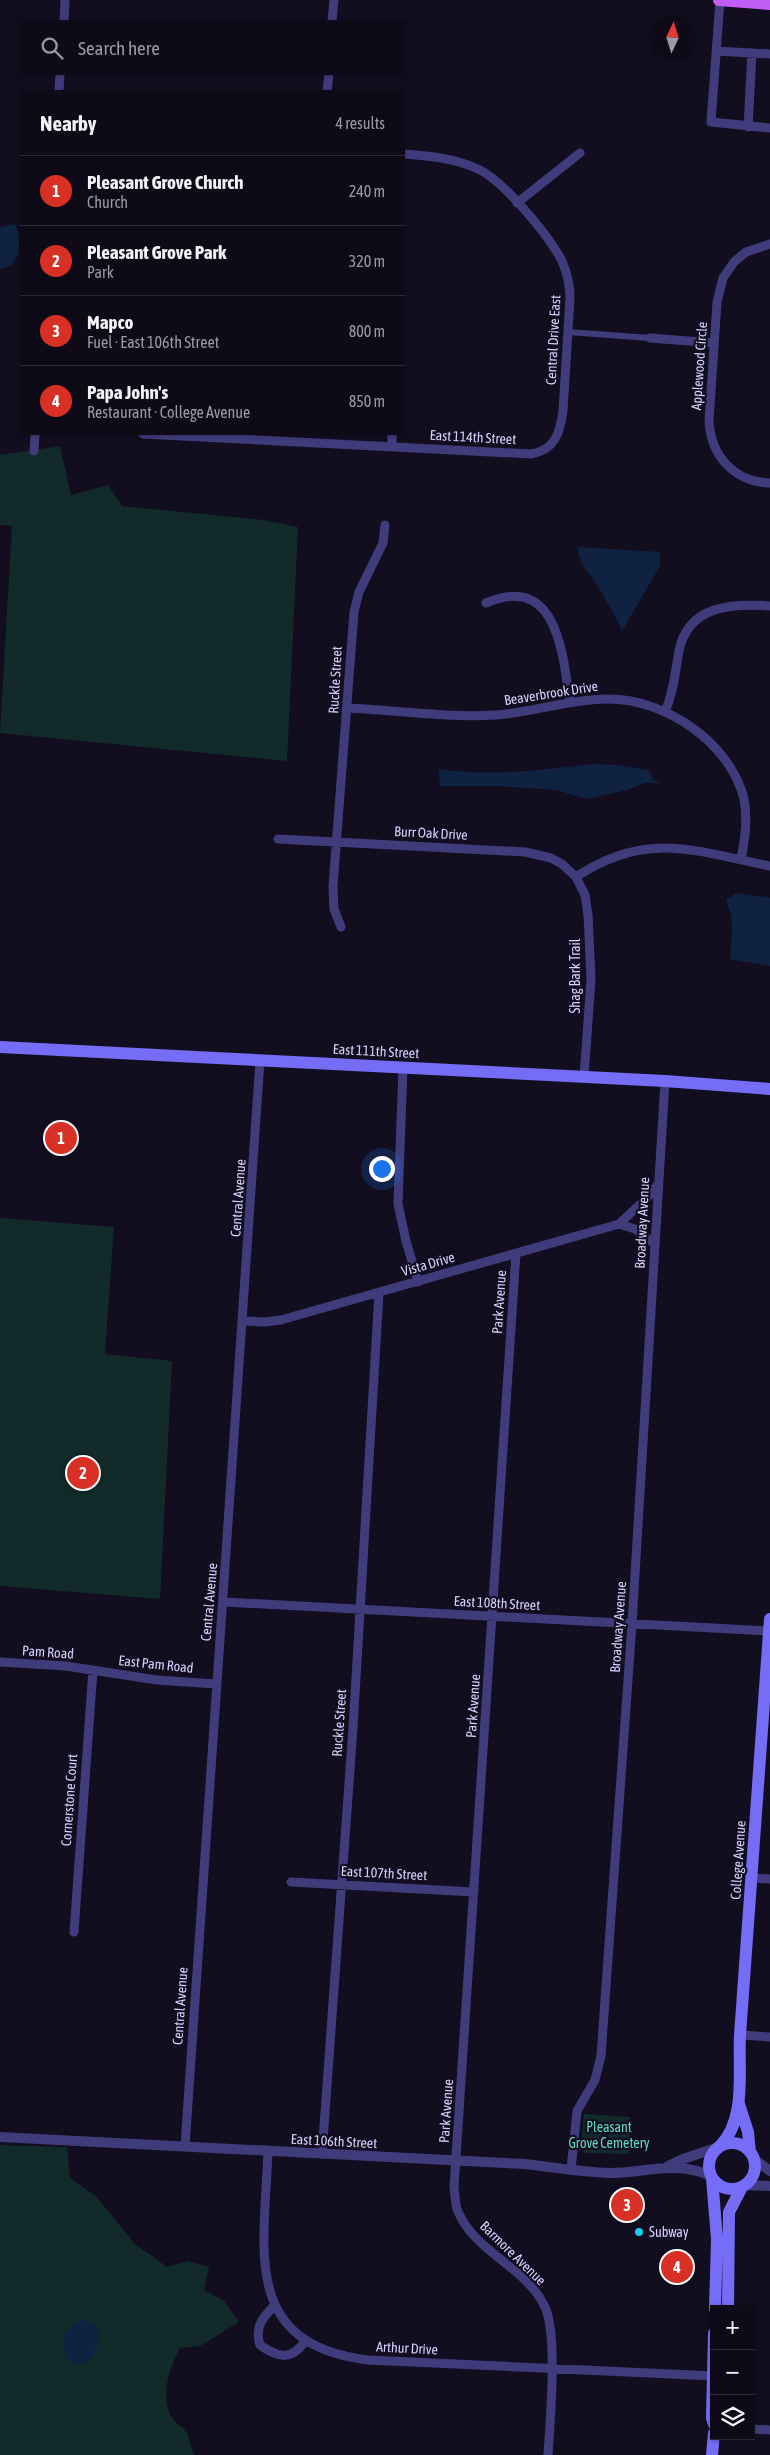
<!DOCTYPE html>
<meta charset="utf-8">
<style>
:root{--surface:#0e0a18;--page:#171321;--text:#f1f3f6;--muted:#9b9aa2;--line:#2e2b37;--accent:#d93025}
body{margin:0;font-family:"Asap Condensed",sans-serif;background:var(--page);color:var(--text)}
.controls{position:absolute;right:15px;bottom:15px;display:grid;overflow:hidden;border-radius:0px;box-shadow:0 1px 4px #0004}
.controls button{width:45px;height:45px;display:grid;place-items:center;padding:0;border:0;border-bottom:1px solid var(--line);background:var(--surface);color:var(--text);font:25px sans-serif}
.compass{position:absolute;left:650px;top:15px;width:45px;height:45px;border-radius:50%;background:var(--surface);box-shadow:0 1px 4px #0004;rotate:4deg}
.you{position:absolute;left:381px;top:1168px;width:18px;height:18px;margin:-12px;border:4px solid #fff;border-radius:50%;background:#1a73e8;box-shadow:0 0 0 8px #1a73e833}
.badge{display:grid;place-items:center;width:32px;height:32px;border-radius:50%;background:var(--accent);color:#fff;font-size:16px;font-weight:700}
.pin{position:absolute;translate:-50% -50%;border:2px solid #fff;box-shadow:0 1px 5px #0006}
.list{margin:0;padding:0;list-style:none}
h2{display:flex;justify-content:space-between;align-items:center;height:65px;margin:0;padding:0 20px;font-size:21px}
h2 small{font-size:16px;font-weight:400;color:var(--muted)}
.list li{display:grid;grid-template-columns:32px 1fr auto;gap:15px;align-items:center;box-sizing:border-box;height:70px;padding:0 20px;border-top:1px solid var(--line)}
.list b{display:block;font-size:19px;white-space:nowrap}
.list p{margin:0;font-size:16px;white-space:nowrap;color:var(--muted)}
.list em{font-size:16px;font-style:normal;color:var(--muted)}
.icon{flex:none;width:28px;height:28px;fill:none;stroke:currentColor;stroke-width:2;stroke-linecap:round;stroke-linejoin:round}
.map{position:relative;flex:none;width:770px;height:2455px;overflow:hidden}
.search{position:absolute;background:var(--surface);box-shadow:0 1px 4px #0004;left:20px;top:20px;width:385px;height:55px;display:flex;align-items:center;gap:12px;box-sizing:border-box;padding:0 18px;border-radius:0px;color:var(--muted);font-size:19px}
.panel{position:absolute;background:var(--surface);box-shadow:0 1px 4px #0004;left:20px;top:90px;width:385px;height:345px;border-radius:0px}
.map>svg:first-child{display:block}
.green{fill:#122a2a}
.water{fill:#102242}
.lines{fill:none;stroke-linecap:round;stroke-linejoin:round}
.pedestrian{stroke:#403c7c;stroke-width:6}
.minor{stroke:#403c7c;stroke-width:9}
.tertiary{stroke:#403c7c;stroke-width:10}
.secondary{stroke:#756df6;stroke-width:12}
.primary{stroke:#c15ef5;stroke-width:12}
.poi-dot{fill:#0eceea;stroke:#120e20;stroke-width:2}
.labels{text-anchor:middle;stroke-width:4.5;stroke-linejoin:round;paint-order:stroke}
.street-label{font-size:14px;fill:#d7d0fc;stroke:#120e20}
.park-label{font-size:14px;fill:#61d7bd;stroke:#120e20}
.poi-label{font-size:14px;fill:#d7d0fc;stroke:#120e20;text-anchor:start}
</style>
<div class="map">
<svg width="770" height="2455" viewBox="0 0 770 2455">
<rect width="100%" height="100%" fill="#120e20"/>
<!-- green -->
<path class="green" d="M60,446L71,495L108,485L122,506L263,520L298,527L287,761L0,733L12,526L0,525V455Z
M0,1218L114,1227L105,1354L172,1361L160,1599L0,1586Z
M584,2114L630,2117L629,2154L585,2153L581,2148Z
M0,2145L67,2147L70,2178L96,2196L135,2244L167,2267L188,2261L209,2267L204,2290L224,2301L239,2322L200,2346L180,2348C170,2367 160,2395 171,2416C174,2423 183,2427 187,2433C191,2440 190,2448 195,2455H0Z"/>
<!-- water -->
<path class="water" d="M15,224C22,238 22,268 0,269V227Z
M578,547L660,552V566L622,631C615,614 606,600 597,585C588,571 578,564 578,547Z
M593,764L618,765L649,770L653,779L661,783H645L627,790L587,799L556,790L496,786H440L439,769C490,777 542,770 593,764Z
M736,893L770,898V966L730,959L732,929L731,914L726,900Z
M83,2319L92,2323L99,2331C98,2350 96,2358 78,2365L66,2358C59,2336 64,2328 83,2319Z"/>
<g class="lines">
<!-- pedestrian -->
<path class="pedestrian" d="M568,332L650,338"/>
<!-- minor -->
<path class="minor" d="M720,0L711,122L770,128
M64,21L65,0
M332,21L334,0
M716,51L770,54
M59,91L60,74
M327,91L329,74
M748,127L752,53
M517,203L580,153
M770,244L746,252L734,262L723,278L717,302L709,421C711,456 734,482 770,483
M650,338L714,343
M143,434L531,454C555,450 560,433 563,411L570,298C570,285 567,273 562,261C549,236 504,181 478,169C454,158 430,156 404,154
M392,447V434
M34,451L35,434
M486,603C558,572 563,656 570,703
M347,708C396,710 446,718 495,715C532,713 569,699 607,699C664,698 730,742 744,799C748,819 745,840 741,859
M665,712C674,691 675,672 679,651C688,605 733,603 770,606
M278,839L525,852L551,858L562,864L576,877L585,895L588,915L591,979L584,1077
M576,877C646,830 695,851 770,866
M341,927L334,909L333,886L354,612L359,592L383,543L385,525
M403,1068L398,1204L406,1241L418,1282
M619,1224L635,1229L655,1244
M516,1253L454,2187C455,2194 455,2202 457,2209C473,2252 526,2266 545,2307C558,2335 550,2422 548,2455
M243,1321L264,1322L281,1320L619,1224L648,1197L658,1184
M224,1602L769,1631
M0,1662L66,1666L157,1680L216,1684
M752,1878L770,1879
M291,1882L474,1892
M74,1932L93,1670
M740,2035L770,2037
M185,2146L260,1060
M268,2150C265,2247 239,2344 368,2360L714,2376
M322,2154L353,1728L379,1293
M571,2169L577,2111L595,2080L601,2056L632,1624L665,1081
M275,2305C263,2317 254,2327 260,2345C277,2357 291,2362 305,2341
M751,2429L770,2430"/>
<!-- tertiary -->
<path class="tertiary" d="M0,2137L524,2164C552,2167 581,2172 609,2173C645,2173 677,2160 711,2176
M754,2159L770,2171
M668,2166L683,2159L716,2148
M744,2185L770,2186"/>
<!-- secondary -->
<path class="secondary" d="M0,1047L665,1081L770,1089
M739,2104L748,2132L750,2152
M709 2166a23 23 0 1 1 46 0a23 23 0 1 1-46 0Z
M720,2146C747,2119 738,2070 740,2035L770,1619
M712,2178L717,2239L715,2309
M728,2309L729,2212L742,2187
M714,2333L712,2418L714,2424
M712,2455L714,2433"/>
<!-- primary -->
<path class="primary" d="M719,0L770,4"/>
</g>
<!-- markers -->
<circle class="poi-dot" cx="639" cy="2232" r="5"/>
<g class="labels">
<!-- street labels -->
<g class="street-label">
<text transform="translate(553 340) rotate(-87)" y="5">Central Drive East</text>
<text transform="translate(699 366) rotate(-86)" y="5">Applewood Circle</text>
<text transform="translate(473 437) rotate(3)" y="5">East 114th Street</text>
<text transform="translate(335 680) rotate(-87)" y="5">Ruckle Street</text>
<text transform="translate(551 693) rotate(-9)" y="5">Beaverbrook Drive</text>
<text transform="translate(431 833) rotate(3)" y="5">Burr Oak Drive</text>
<text transform="translate(575 976) rotate(-90)" y="5">Shag Bark Trail</text>
<text transform="translate(376 1051) rotate(3)" y="5">East 111th Street</text>
<text transform="translate(238 1198) rotate(-86)" y="5">Central Avenue</text>
<text transform="translate(642 1223) rotate(-87)" y="5">Broadway Avenue</text>
<text transform="translate(428 1264) rotate(-16)" y="5">Vista Drive</text>
<text transform="translate(499 1302) rotate(-86)" y="5">Park Avenue</text>
<text transform="translate(209 1602) rotate(-85)" y="5">Central Avenue</text>
<text transform="translate(497 1603) rotate(3)" y="5">East 108th Street</text>
<text transform="translate(618 1627) rotate(-86)" y="5">Broadway Avenue</text>
<text transform="translate(48 1652) rotate(4)" y="5">Pam Road</text>
<text transform="translate(156 1664) rotate(6)" y="5">East Pam Road</text>
<text transform="translate(473 1706) rotate(-86)" y="5">Park Avenue</text>
<text transform="translate(339 1723) rotate(-86)" y="5">Ruckle Street</text>
<text transform="translate(69 1800) rotate(-86)" y="5">Cornerstone Court</text>
<text transform="translate(738 1860) rotate(-86)" y="5">College Avenue</text>
<text transform="translate(384 1873) rotate(3)" y="5">East 107th Street</text>
<text transform="translate(180 2006) rotate(-86)" y="5">Central Avenue</text>
<text transform="translate(446 2111) rotate(-86)" y="5">Park Avenue</text>
<text transform="translate(334 2141) rotate(3)" y="5">East 106th Street</text>
<text transform="translate(513 2253) rotate(44)" y="5">Barmore Avenue</text>
<text transform="translate(407 2348) rotate(3)" y="5">Arthur Drive</text>
</g>
<!-- park labels -->
<g class="park-label">
<text x="609" y="2132">Pleasant<tspan x="609" dy="16">Grove Cemetery</tspan></text>
</g>
<!-- poi labels -->
<g class="poi-label">
<text x="649" y="2237">Subway</text>
</g>
</g>
</svg>
<div class="controls">
<button>+</button>
<button>−</button>
<button><svg class="icon" aria-label="layers" viewBox="0 0 24 24"><path d="M12 4l9 5-9 5-9-5zM3 14l9 5 9-5"/></svg></button>
</div>
<svg class="compass" viewBox="-18 -18 36 36"><path d="M0-13l5 13h-10z" fill="#e53935"/><path d="M0 13l5-13h-10z" fill="#9b9aa2"/></svg>
<div class="you"></div>
<div class="pin badge" style="left:61px;top:1138px">1</div>
<div class="pin badge" style="left:83px;top:1473px">2</div>
<div class="pin badge" style="left:627px;top:2205px">3</div>
<div class="pin badge" style="left:677px;top:2267px">4</div>
<div class="search"><svg class="icon" aria-label="search" viewBox="0 0 24 24"><circle cx="10" cy="10" r="6"/><path d="M15 15l6 6"/></svg>Search here</div>
<section class="panel">
<h2>Nearby<small>4 results</small></h2>
<ul class="list">
<li><span class="badge">1</span><div><b>Pleasant Grove Church</b><p>Church</p></div><em>240 m</em></li>
<li><span class="badge">2</span><div><b>Pleasant Grove Park</b><p>Park</p></div><em>320 m</em></li>
<li><span class="badge">3</span><div><b>Mapco</b><p>Fuel · East 106th Street</p></div><em>800 m</em></li>
<li><span class="badge">4</span><div><b>Papa John's</b><p>Restaurant · College Avenue</p></div><em>850 m</em></li>
</ul>
</section>
</div>
